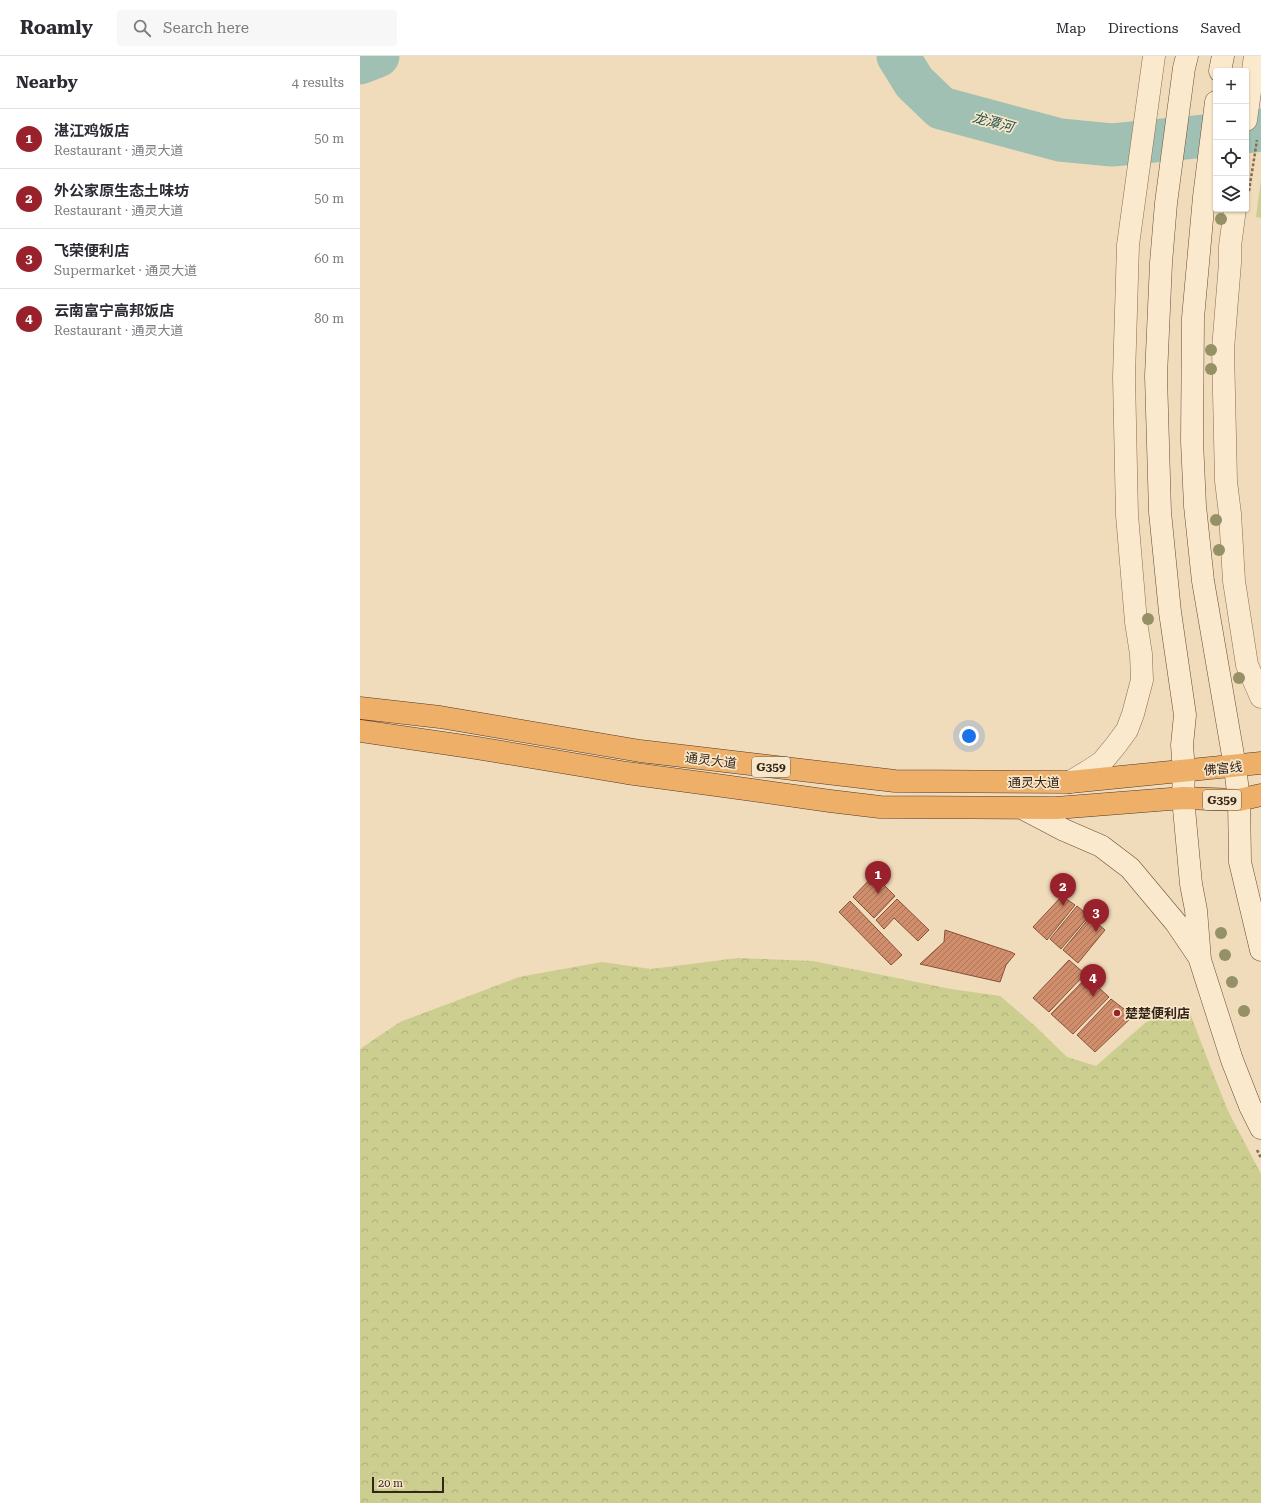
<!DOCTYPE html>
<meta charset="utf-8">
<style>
:root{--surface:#fff;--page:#f7f7f7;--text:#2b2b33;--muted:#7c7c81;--line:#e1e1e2;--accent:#99212b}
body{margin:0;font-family:"Roboto Serif","Noto Sans SC",serif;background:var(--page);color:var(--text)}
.controls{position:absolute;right:12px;top:12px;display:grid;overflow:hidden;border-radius:4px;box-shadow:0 1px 3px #0004}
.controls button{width:36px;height:36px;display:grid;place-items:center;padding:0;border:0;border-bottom:1px solid var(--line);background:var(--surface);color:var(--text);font:20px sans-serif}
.scale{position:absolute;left:12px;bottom:10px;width:72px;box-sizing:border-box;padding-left:4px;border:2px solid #352519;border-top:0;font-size:11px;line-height:14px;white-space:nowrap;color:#352519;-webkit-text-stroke:3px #f7e6c9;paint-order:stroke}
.you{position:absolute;left:609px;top:680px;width:14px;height:14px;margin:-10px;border:3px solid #fff;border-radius:50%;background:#1a73e8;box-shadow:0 0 0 6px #1a73e833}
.badge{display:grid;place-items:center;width:26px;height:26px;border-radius:50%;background:var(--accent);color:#fff;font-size:13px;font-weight:700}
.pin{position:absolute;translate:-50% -33px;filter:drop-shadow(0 1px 2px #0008)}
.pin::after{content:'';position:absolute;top:21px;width:14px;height:12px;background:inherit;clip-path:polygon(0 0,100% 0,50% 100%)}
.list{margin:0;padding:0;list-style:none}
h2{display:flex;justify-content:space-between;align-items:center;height:52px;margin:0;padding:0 16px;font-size:17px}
h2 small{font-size:13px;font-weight:400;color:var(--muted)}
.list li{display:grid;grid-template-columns:26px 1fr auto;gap:12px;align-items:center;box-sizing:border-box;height:60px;padding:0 16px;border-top:1px solid var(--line)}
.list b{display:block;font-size:15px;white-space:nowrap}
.list p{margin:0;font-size:13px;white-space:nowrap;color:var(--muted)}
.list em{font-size:13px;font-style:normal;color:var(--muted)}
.icon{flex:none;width:22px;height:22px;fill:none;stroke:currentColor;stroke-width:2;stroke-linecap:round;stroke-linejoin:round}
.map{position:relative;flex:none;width:901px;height:1447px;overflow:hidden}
header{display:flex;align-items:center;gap:24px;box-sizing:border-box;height:56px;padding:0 20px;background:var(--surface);border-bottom:1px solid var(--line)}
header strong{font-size:19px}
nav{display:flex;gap:22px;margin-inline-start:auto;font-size:14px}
.search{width:280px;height:36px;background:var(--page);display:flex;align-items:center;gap:10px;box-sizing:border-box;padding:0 14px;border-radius:4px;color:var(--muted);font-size:15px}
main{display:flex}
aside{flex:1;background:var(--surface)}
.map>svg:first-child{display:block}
.green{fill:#cbce8e}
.forest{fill:url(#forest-crowns)}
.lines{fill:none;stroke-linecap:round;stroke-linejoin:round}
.river{stroke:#9fc0b3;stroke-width:43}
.building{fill:url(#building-hatch);stroke:#875138}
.minor-casing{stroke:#876b53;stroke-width:23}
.secondary-casing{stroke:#684c37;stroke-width:23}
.trunk-casing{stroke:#543929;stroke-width:23}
.path{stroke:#876b53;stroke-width:2.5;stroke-dasharray:3 2;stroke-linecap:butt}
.minor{stroke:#fbe9cd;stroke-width:22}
.secondary{stroke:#fbe9cd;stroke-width:22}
.trunk{stroke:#eeaf68;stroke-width:22}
.tree{fill:#959065}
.poi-dot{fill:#99212b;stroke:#f7e6c9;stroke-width:1.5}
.labels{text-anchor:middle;stroke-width:3.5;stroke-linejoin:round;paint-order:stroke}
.shield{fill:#f7e6c9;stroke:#6f5f4e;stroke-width:1}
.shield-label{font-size:12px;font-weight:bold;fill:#352519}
.street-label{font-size:13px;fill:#352519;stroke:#f7e6c9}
.poi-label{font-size:13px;font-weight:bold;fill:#352519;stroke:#f7e6c9;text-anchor:start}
.water-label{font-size:14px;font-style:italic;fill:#28564f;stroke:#f7e6c9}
</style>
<header>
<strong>Roamly</strong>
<div class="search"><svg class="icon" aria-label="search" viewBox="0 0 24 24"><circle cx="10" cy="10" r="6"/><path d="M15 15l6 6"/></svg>Search here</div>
<nav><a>Map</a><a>Directions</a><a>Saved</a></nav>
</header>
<main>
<aside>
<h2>Nearby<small>4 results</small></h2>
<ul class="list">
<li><span class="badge">1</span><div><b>湛江鸡饭店</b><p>Restaurant · 通灵大道</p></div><em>50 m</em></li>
<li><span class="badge">2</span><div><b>外公家原生态土味坊</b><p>Restaurant · 通灵大道</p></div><em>50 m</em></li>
<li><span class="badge">3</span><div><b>飞荣便利店</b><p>Supermarket · 通灵大道</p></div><em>60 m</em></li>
<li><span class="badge">4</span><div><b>云南富宁高邦饭店</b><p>Restaurant · 通灵大道</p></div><em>80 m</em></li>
</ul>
</aside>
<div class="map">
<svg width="901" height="1447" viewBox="0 0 901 1447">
<defs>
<pattern id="forest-crowns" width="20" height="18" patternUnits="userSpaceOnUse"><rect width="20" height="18" fill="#cbce8e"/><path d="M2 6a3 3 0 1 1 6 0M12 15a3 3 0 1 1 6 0" fill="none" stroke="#afb17a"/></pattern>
<pattern id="building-hatch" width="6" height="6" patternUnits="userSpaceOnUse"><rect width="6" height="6" fill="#d08e6d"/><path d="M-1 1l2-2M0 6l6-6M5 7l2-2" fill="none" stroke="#aa7459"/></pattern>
</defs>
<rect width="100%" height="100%" fill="#f0dbba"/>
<!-- green -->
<path class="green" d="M901,123V162L896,161Z"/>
<!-- forest -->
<path class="forest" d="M378,902L453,905L591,933L640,940L674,969L707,1001L736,1010L785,967L805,956L828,952L849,1007L868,1055L901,1118V1447H0V993L40,966L159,921L242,906L291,913Z"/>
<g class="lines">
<!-- river -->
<path class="river" d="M538,0L554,26L581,52L700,84L752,89L856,79
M0,7L18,0
M886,76L901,74"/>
</g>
<!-- building -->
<path class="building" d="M514,819L535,840L514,862L493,841Z
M702,840L715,849L687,884L673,871Z
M537,843L569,874L558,885L534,862L524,873L516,864Z
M490,845L542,899L531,909L479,856Z
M717,850L729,860L701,893L690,883Z
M730,861L745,874L718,907L703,894Z
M585,874L651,896L655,898L646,909L640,926L560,908L584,886Z
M709,904L725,918L689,956L673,942Z
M727,921L749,941L713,978L691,958Z
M751,943L773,960L735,996L717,979Z"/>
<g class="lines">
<defs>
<path id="minor" d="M886,64L895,0
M875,153L870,190V207L863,293L866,425L870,458L874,525L887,609L901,641
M710,726L730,714L742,706L756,689L767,674L773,658L782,624L781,598L776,566L767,459L764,321L768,189L794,0"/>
<path id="secondary" d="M827,0L824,12L806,147L801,207L796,320L800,456L810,556L825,659L822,689L824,715L823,742L831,828L836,854L840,904L872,1004L890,1050L901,1072
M860,15L863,0
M856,46L844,141L833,262L832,385L835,450L843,525L875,711L879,744L880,806L901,894
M664,753L704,774L741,790L770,812L816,867L839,901"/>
<path id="trunk" d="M0,652L80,661L280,695L535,725L710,726L901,707
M0,675L117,692L267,717L349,728L470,745L520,751L696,752L823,742L879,744L901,739"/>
</defs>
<!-- minor casing -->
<use href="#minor" class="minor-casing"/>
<!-- secondary casing -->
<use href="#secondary" class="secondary-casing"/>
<!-- trunk casing -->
<use href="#trunk" class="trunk-casing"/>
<!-- path -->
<path class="path" d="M889,135L897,84
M897,1094L901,1102"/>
<!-- minor -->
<use href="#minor" class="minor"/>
<!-- secondary -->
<use href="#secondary" class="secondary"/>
<!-- trunk -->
<use href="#trunk" class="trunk"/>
</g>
<!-- trees -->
<g class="tree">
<circle cx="861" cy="163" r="6"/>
<circle cx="851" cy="294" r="6"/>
<circle cx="851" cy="313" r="6"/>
<circle cx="856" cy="464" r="6"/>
<circle cx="859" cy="494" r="6"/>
<circle cx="788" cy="563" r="6"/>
<circle cx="879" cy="622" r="6"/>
<circle cx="861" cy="877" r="6"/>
<circle cx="865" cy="899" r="6"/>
<circle cx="872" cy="926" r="6"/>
<circle cx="884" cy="955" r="6"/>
</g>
<!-- markers -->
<circle class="poi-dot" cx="757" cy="957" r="4"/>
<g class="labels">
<!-- shield labels -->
<g class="shield">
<rect x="392" y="701" width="38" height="20" rx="3"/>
<rect x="843" y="734" width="38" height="20" rx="3"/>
</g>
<g class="shield-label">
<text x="411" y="715">G359</text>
<text x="862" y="748">G359</text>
</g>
<!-- street labels -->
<g class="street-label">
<text transform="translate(351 704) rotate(7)" y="5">通灵大道</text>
<text transform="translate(863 712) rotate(-6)" y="5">佛富线</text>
<text x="674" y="731">通灵大道</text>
</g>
<!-- poi labels -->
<g class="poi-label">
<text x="765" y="962">楚楚便利店</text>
</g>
<!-- water labels -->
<g class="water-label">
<text transform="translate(633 66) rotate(15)" y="5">龙潭河</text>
</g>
</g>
</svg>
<div class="controls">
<button>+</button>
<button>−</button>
<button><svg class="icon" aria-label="locate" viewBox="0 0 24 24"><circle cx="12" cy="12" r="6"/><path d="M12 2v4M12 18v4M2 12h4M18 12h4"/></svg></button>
<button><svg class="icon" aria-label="layers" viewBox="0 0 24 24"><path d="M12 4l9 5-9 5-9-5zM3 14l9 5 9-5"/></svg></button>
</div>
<div class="scale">20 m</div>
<div class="you"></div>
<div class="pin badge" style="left:518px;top:838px">1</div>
<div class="pin badge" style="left:703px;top:850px">2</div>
<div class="pin badge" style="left:736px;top:876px">3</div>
<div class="pin badge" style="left:733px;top:941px">4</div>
</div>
</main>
